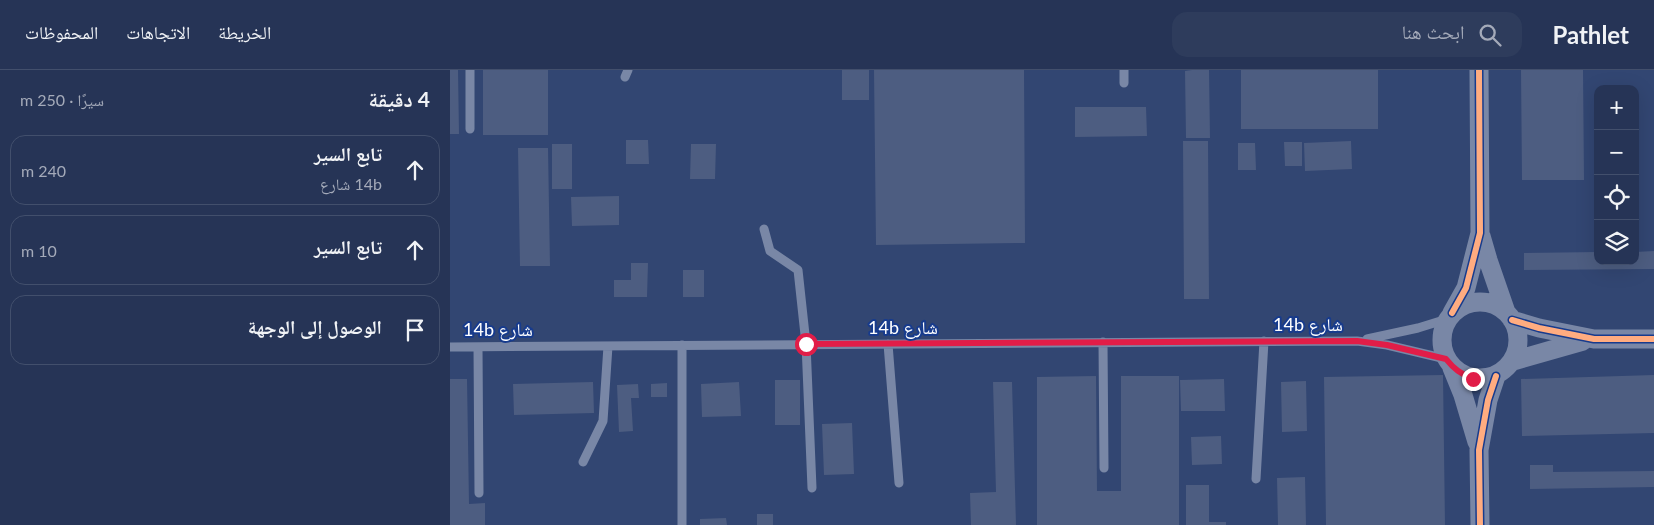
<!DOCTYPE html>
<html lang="ar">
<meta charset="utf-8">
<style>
:root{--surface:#263456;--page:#2e3c5c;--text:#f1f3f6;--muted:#a4aab9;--line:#424f6c}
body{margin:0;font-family:Lato,"Noto Naskh Arabic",sans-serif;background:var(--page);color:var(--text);direction:rtl}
.controls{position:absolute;right:15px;top:15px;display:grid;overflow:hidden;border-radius:10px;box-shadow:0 5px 20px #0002}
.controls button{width:45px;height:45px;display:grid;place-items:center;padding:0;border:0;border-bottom:1px solid var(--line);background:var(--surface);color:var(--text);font:25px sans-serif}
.stop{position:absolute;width:15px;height:15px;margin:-11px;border:4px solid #e11d48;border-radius:50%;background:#fff}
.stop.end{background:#e11d48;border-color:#fff;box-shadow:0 1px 5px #0008}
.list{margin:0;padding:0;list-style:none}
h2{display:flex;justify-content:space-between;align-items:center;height:65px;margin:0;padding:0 20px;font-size:21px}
h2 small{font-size:16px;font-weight:400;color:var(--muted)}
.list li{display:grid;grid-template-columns:32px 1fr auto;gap:15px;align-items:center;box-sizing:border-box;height:70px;margin:0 10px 10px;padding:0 10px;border:1px solid var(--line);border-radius:15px}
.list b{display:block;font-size:19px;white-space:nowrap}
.list p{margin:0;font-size:16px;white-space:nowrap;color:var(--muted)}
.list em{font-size:16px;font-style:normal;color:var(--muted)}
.icon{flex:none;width:28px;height:28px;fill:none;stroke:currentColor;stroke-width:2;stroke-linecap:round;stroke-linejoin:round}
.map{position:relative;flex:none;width:1204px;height:455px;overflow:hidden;direction:ltr}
header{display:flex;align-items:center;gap:30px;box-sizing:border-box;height:70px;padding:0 25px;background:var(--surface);border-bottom:1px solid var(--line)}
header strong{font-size:24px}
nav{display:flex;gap:28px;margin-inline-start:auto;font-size:18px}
.search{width:350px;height:45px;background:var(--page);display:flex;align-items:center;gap:12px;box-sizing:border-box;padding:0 18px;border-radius:15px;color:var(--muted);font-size:19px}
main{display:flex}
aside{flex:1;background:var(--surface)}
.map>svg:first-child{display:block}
.building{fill:#4d5d81}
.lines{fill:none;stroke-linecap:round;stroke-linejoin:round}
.service{stroke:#7987a6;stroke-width:9}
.minor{stroke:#7987a6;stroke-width:19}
.cycleway-casing{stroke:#173b8d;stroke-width:9}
.cycleway{stroke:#ffac80;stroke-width:6}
.route{stroke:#e11d48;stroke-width:6}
.labels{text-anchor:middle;stroke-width:4;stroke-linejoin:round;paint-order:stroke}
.street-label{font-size:18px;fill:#fff;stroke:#173b8d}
</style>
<header>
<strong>Pathlet</strong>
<div class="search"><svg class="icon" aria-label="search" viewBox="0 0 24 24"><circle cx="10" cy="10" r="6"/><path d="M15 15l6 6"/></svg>ابحث هنا</div>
<nav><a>الخريطة</a><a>الاتجاهات</a><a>المحفوظات</a></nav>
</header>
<main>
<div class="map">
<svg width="1204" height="455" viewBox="0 0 1204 455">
<rect width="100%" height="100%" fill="#324672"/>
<!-- building -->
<path class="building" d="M0,0H8L9,64H0Z
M33,0H98V65H33Z
M392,0H419V30H392Z
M424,0H574L575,173L426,175Z
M742,0H759L760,68H736L735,1Z
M791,0H928V59H791Z
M1071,0H1133L1134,110H1072Z
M625,37H696L697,66L625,67Z
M176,70H198L199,94H176Z
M733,71H758L759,229H734Z
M901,71L902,99L855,101L854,73Z
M834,72H852V96H835Z
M788,73H805L806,100H788Z
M102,74H122V119H102Z
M241,74H266L265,109H240Z
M68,78H98L100,196H70Z
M169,126V155L122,156L121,127Z
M1204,181V199L1074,200V183L1148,182V191H1185V182Z
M181,193H198L197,227H164V210H181Z
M233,200H254V227H233Z
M993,305L995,455H876L874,307Z
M1204,305V363L1072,366L1071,309Z
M646,306L647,421H671V306H729V455H587V307Z
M0,309H17L19,434L35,433V455H0Z
M774,309L775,341H731L730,310Z
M325,310H350V355H325Z
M856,311L857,361L832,362L831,312Z
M143,312L144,343L64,345L63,314Z
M289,312L291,346L252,347L251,314Z
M543,312H562L566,455H521L520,423L546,422Z
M217,313V327H201V314Z
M188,314L189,328H181L183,361L169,362L167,315Z
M402,353L404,404L374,405L372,354Z
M771,366L772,394L742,395L741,367Z
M1080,395H1103V402L1204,401V417L1080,419Z
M855,407L856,455H828L827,408Z
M736,415H759V452H776V455H736Z
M307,444H323V455H307Z
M276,448L277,455H250V449Z"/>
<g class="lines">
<!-- service -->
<path class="service" d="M20,0V59
M674,0V13
M175,7L178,0
M314,159L320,181L348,200L356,274L362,418
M917,269L968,258L997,249
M653,272L654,398
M438,274L449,413
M0,277L907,271L937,275L996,289
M28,277L29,423
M133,392L153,351L158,276
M806,409L814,271
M232,455V275"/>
<!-- minor -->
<path class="minor" d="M1031,166L1038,190L1056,242
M992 270a38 38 0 1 1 76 0a38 38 0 1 1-76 0Z
M1002,243L1016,218L1030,163L1029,0
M1062,250L1089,258L1144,269H1204
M1063,291L1133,271
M1002,298L1013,325L1027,372
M1030,455L1029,380L1038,330L1046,306"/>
<defs>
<path id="cycleway" d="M1002,243L1016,218L1030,163L1029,0
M1062,250L1089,258L1144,269H1204
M1030,455L1029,380L1038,330L1046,306"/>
</defs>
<!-- cycleway casing -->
<use href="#cycleway" class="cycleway-casing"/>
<!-- cycleway -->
<use href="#cycleway" class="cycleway"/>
</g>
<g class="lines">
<!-- route -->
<path class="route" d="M356,274L907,271L937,275L996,289C1004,299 1011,304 1023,309"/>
</g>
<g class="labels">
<!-- street labels -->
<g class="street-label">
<text x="858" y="261">14b شارع</text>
<text x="453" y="264">14b شارع</text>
<text x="48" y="266">14b شارع</text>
</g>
</g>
</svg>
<div class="controls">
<button>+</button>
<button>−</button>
<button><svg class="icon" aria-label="locate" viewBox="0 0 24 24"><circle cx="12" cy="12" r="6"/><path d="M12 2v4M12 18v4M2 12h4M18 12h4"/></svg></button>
<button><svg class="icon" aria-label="layers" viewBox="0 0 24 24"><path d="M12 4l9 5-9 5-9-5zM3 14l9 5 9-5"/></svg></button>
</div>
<div class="stop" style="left:356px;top:274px"></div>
<div class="stop end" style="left:1023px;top:309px"></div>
</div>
<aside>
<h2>4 دقيقة<small>سيرًا · 250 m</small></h2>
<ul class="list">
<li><svg class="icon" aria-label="ahead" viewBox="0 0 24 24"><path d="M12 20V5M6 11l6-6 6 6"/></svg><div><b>تابع السير</b><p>14b شارع</p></div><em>240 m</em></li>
<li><svg class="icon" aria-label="ahead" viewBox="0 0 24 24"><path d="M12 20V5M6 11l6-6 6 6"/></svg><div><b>تابع السير</b></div><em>10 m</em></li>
<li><svg class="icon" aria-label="arrive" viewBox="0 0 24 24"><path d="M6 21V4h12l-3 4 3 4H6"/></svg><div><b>الوصول إلى الوجهة</b></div></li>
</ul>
</aside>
</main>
